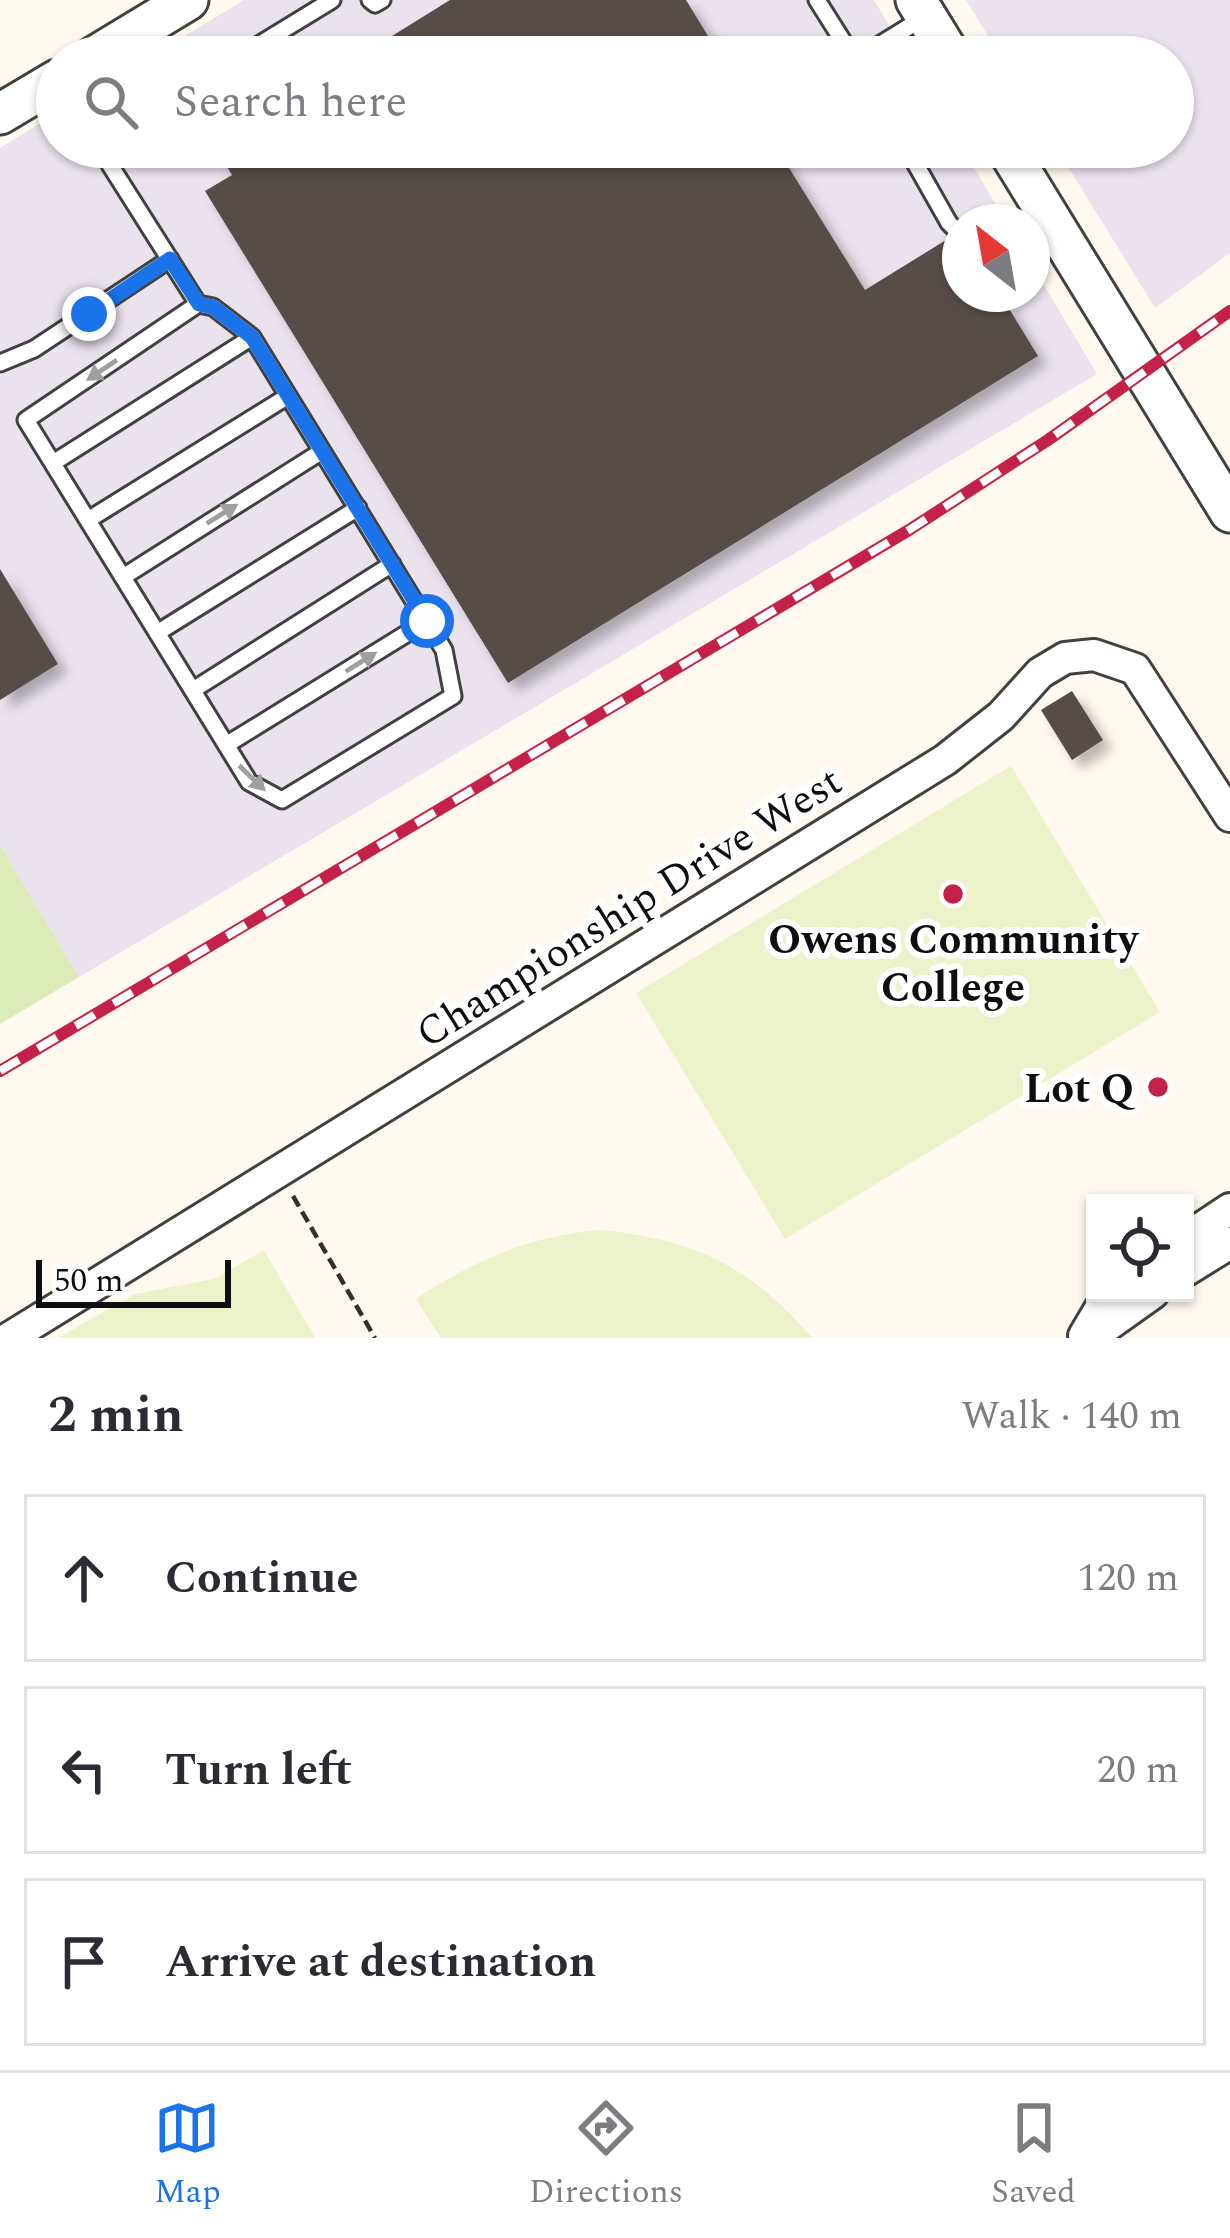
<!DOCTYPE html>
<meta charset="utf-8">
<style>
:root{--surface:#fff;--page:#f7f7f7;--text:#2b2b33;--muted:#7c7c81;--line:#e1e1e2;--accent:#1a73e8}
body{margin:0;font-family:Spectral,serif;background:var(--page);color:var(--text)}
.controls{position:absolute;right:36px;bottom:36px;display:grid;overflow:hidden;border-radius:0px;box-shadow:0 3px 9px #0004}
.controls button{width:108px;height:108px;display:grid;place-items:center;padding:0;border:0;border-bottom:3px solid var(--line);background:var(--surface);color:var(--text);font:60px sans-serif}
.compass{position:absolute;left:942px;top:204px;width:108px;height:108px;border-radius:50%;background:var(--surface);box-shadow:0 3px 9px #0004;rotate:329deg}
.scale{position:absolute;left:36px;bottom:30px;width:195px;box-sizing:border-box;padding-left:12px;border:6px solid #0e0e0e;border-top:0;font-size:33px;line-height:42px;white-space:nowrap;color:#0e0e0e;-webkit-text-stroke:9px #fff;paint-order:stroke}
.stop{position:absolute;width:36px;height:36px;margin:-27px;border:9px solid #1a73e8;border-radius:50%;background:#fff}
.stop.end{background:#1a73e8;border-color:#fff;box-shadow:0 3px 12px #0008}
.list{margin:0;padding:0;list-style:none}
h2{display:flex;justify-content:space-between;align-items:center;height:156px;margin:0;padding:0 48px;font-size:51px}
h2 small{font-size:39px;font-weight:400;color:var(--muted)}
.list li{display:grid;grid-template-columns:78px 1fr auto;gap:36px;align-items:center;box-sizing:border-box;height:168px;margin:0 24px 24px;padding:0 24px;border:3px solid var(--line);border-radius:0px}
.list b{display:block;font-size:45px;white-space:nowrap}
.list em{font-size:39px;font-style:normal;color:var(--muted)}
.icon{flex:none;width:66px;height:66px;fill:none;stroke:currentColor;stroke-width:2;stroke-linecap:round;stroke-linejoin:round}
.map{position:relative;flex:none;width:1230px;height:1338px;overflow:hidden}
.search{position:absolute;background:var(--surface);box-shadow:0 3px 9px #0004;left:36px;right:36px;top:36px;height:132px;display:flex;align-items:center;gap:30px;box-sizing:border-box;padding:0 42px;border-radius:66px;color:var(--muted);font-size:45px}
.sheet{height:732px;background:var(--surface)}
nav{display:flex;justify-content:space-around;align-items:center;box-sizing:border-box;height:168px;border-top:3px solid var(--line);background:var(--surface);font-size:33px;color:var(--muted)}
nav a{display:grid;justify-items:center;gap:6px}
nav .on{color:var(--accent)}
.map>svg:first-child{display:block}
.industrial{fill:#eae2ed}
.green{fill:#dcebb7}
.pitch{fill:#ecf2c9}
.building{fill:#574d4a;filter:url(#shadow)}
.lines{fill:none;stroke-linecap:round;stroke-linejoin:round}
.service-casing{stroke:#414141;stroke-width:21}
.minor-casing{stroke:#414141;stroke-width:36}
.tertiary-casing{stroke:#414141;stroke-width:45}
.path{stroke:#303030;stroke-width:4.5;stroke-dasharray:12 6;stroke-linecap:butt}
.service{stroke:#fff;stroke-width:15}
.minor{stroke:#fff;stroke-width:30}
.tertiary{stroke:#fff;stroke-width:39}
.rail-casing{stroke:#c32148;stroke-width:12}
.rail{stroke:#fff;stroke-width:8;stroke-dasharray:22;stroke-linecap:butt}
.oneway{fill:#9f9f9f}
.route{stroke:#1a73e8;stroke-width:15}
.poi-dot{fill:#c32148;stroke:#fff;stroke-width:4.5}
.labels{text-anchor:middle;stroke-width:12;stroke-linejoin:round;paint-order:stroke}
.street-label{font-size:42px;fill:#0e0e0e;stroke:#fff}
.poi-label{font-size:42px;font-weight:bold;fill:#0e0e0e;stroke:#fff}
</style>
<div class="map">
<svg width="1230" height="1338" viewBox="0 0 1230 1338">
<defs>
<filter id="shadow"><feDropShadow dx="9" dy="9" stdDeviation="6" flood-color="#0004"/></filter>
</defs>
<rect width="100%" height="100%" fill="#fff9ef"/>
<!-- industrial -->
<path class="industrial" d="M244,0H874L908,57H150Z
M966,0H1230V253L1155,308L1056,147H1173V57H1001Z
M57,113V147H962L1006,222H960V294H1032V265L1097,374L79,977L0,845V148Z"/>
<!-- green -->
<path class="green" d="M0,845L79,977L0,1024Z"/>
<!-- pitch -->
<path class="pitch" d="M1011,766L1160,1012L785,1239L636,993Z
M600,1230C693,1239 751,1266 812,1338H441L416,1299C475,1260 529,1236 600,1230Z
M264,1250L315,1338H58L135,1294L214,1279Z"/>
<!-- building -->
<path class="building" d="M450,0H686L721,57H376L371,49Z
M215,147H776L865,290L946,240L960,263V294H979L990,311L1005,302L1038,356L508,683L205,191L232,175Z
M0,569L58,664L0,700Z
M1072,691L1103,740L1072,760L1041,710Z"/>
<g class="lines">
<defs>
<path id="service" d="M370,0L375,4L382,0
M817,0L853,57
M239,57L332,0
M860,57L923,18
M115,147L110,165L198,304L213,307L252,337L444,650L453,696L282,800L249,782L26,420L198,304
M906,147L949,223L960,234
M0,363L34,349L170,259
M53,463L252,337
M88,520L288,396
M123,577L322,451
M157,633L358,508
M193,690L392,564
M226,745L427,621"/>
<path id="minor" d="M1185,1239L1230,1209
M1185,1271L1230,1243
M1084,1336L1100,1309L1116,1293
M9,1338L945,760L1001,716L1040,673L1065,658L1094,655L1135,669L1230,816
M1090,1338L1153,1293"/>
<path id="tertiary" d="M916,0L951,57
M94,57L188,0
M0,114L57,80
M1006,147L1230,512"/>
</defs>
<!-- service casing -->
<use href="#service" class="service-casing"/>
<!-- minor casing -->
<use href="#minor" class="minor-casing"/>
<!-- tertiary casing -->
<use href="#tertiary" class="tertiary-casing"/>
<!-- path -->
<path class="path" d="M293,1196L375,1338"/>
<!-- service -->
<use href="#service" class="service"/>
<!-- minor -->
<use href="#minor" class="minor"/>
<!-- tertiary -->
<use href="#tertiary" class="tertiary"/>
<defs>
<path id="rail" d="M0,1071L909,530L1048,440L1230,311"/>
</defs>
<!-- rail casing -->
<use href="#rail" class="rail-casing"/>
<!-- rail -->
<use href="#rail" class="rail"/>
</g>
<!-- one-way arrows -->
<defs><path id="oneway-solid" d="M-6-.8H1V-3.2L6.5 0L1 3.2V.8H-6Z" transform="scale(3)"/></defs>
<g class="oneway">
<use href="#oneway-solid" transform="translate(102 370) rotate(146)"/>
<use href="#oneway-solid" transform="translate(222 514) rotate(-32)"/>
<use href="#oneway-solid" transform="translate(361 662) rotate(-32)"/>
<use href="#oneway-solid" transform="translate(252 778) rotate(44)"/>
</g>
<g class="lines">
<!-- route -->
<path class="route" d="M89,314L170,259L199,304L213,307L252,337L427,621"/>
</g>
<!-- markers -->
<g class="poi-dot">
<circle cx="953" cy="894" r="12"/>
<circle cx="1158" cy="1087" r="12"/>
</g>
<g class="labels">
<!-- street labels -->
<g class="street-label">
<text transform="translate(628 906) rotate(-32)" y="15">Championship Drive West</text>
</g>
<!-- poi labels -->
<g class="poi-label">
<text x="953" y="953">Owens Community<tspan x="953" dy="48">College</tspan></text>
<text x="1134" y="1102" text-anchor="end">Lot Q</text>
</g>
</g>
</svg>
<div class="controls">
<button><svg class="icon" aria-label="locate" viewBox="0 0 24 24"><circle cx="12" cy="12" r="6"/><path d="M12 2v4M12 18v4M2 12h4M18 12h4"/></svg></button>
</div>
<svg class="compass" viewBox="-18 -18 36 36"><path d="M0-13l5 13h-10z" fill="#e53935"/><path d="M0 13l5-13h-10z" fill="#7c7c81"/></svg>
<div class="scale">50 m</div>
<div class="stop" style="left:427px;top:621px"></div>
<div class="stop end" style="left:89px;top:314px"></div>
<div class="search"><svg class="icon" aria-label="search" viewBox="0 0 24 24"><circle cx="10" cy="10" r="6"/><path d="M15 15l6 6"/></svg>Search here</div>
</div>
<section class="sheet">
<h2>2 min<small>Walk · 140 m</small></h2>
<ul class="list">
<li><svg class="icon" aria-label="ahead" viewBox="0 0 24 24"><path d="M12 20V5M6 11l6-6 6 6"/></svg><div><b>Continue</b></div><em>120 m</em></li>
<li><svg class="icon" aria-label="left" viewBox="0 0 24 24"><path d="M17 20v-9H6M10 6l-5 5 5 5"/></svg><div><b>Turn left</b></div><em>20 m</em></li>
<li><svg class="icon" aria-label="arrive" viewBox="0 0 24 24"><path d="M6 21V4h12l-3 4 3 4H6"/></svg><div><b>Arrive at destination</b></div></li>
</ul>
</section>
<nav>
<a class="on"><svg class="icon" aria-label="map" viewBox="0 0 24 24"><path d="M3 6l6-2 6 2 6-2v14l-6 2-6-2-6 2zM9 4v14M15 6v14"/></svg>Map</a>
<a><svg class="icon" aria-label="directions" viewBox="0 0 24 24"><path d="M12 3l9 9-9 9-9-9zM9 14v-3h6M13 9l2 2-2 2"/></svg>Directions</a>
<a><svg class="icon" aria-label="saved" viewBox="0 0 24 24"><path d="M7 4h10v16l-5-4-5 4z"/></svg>Saved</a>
</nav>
